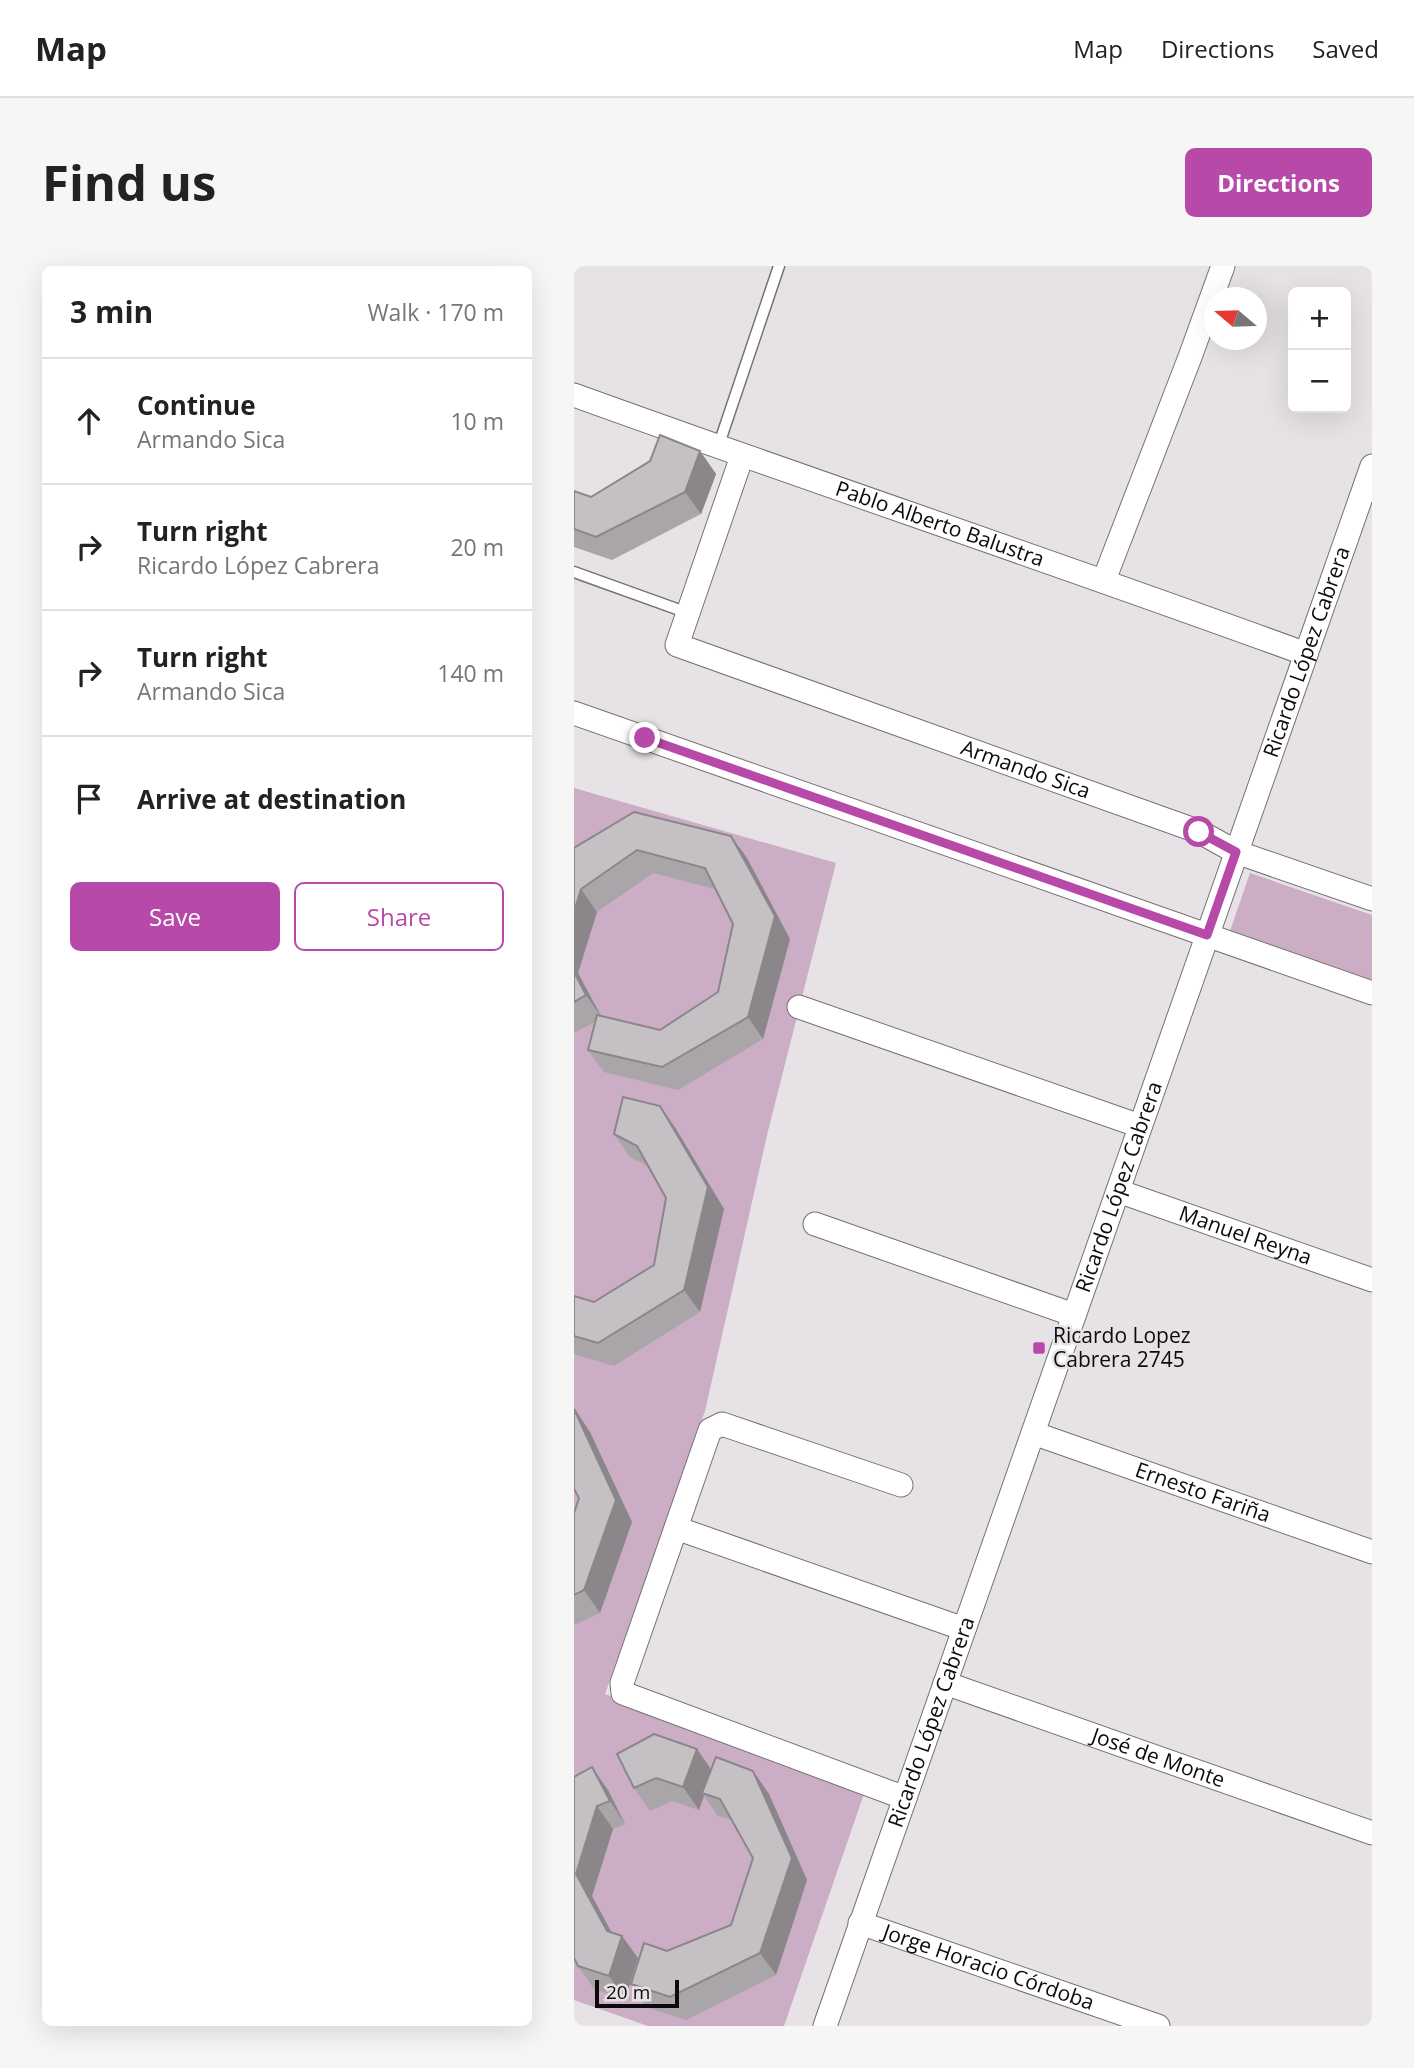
<!DOCTYPE html>
<meta charset="utf-8">
<style>
:root{--surface:#fff;--page:#f6f6f6;--text:#222;--muted:#767676;--line:#e0e0e0;--accent:#b749a8}
body{margin:0;font-family:"Open Sans",sans-serif;background:var(--page);color:var(--text)}
.controls{position:absolute;right:21px;top:21px;display:grid;overflow:hidden;border-radius:10px;box-shadow:0 7px 28px #0002}
.controls button{width:63px;height:63px;display:grid;place-items:center;padding:0;border:0;border-bottom:2px solid var(--line);background:var(--surface);color:var(--text);font:35px sans-serif}
.compass{position:absolute;left:630px;top:21px;width:63px;height:63px;border-radius:50%;background:var(--surface);box-shadow:0 7px 28px #0002;rotate:289deg}
.scale{position:absolute;left:21px;bottom:18px;width:84px;box-sizing:border-box;padding-left:7px;border:4px solid #0c0b0c;border-top:0;font-size:19px;line-height:24px;white-space:nowrap;color:#0c0b0c;-webkit-text-stroke:5px #e7e2e6;paint-order:stroke}
.stop{position:absolute;width:21px;height:21px;margin:-16px;border:5px solid #b749a8;border-radius:50%;background:#fff}
.stop.end{background:#b749a8;border-color:#fff;box-shadow:0 2px 7px #0008}
.list{margin:0;padding:0;list-style:none}
h2{display:flex;justify-content:space-between;align-items:center;height:91px;margin:0;padding:0 28px;font-size:30px}
h2 small{font-size:23px;font-weight:400;color:var(--muted)}
.list li{display:grid;grid-template-columns:46px 1fr auto;gap:21px;align-items:center;box-sizing:border-box;height:126px;padding:0 28px;border-top:2px solid var(--line)}
.list b{display:block;font-size:26px;white-space:nowrap}
.list p{margin:0;font-size:23px;white-space:nowrap;color:var(--muted)}
.list em{font-size:23px;font-style:normal;color:var(--muted)}
.actions{display:flex;gap:14px;padding:21px 28px}
.actions a{flex:1;padding:16px 0;border:2px solid var(--accent);border-radius:10px;text-align:center;font-size:24px;color:var(--accent)}
.actions .main{background:var(--accent);color:#fff}
.icon{flex:none;width:38px;height:38px;fill:none;stroke:currentColor;stroke-width:2;stroke-linecap:round;stroke-linejoin:round}
.map{position:relative;flex:none;width:798px;height:1760px;overflow:hidden;border-radius:10px}
header{display:flex;align-items:center;gap:42px;box-sizing:border-box;height:98px;padding:0 35px;background:var(--surface);border-bottom:2px solid var(--line)}
header strong{font-size:33px}
nav{display:flex;gap:38px;margin-inline-start:auto;font-size:24px}
.intro{display:flex;align-items:center;justify-content:space-between;box-sizing:border-box;height:168px;padding:0 42px}
h1{margin:0;font-size:49px}
.button{padding:18px 32px;border-radius:10px;background:var(--accent);color:#fff;font-size:24px;font-weight:700}
main{display:flex;gap:42px;padding:0 42px}
aside{flex:1;background:var(--surface);border-radius:10px;box-shadow:0 7px 28px #0002}
.map>svg:first-child{display:block}
.green{fill:#cbadc5}
.lines{fill:none;stroke-linecap:round;stroke-linejoin:round}
.lane-casing{stroke:#757174;stroke-width:13}
.street-casing{stroke:#757174;stroke-width:25}
.lane{stroke:#fff;stroke-width:10}
.street{stroke:#fff;stroke-width:23}
.wall{fill:#a9a5a9;fill-rule:evenodd}
.shaded-wall{fill:#8a8689}
.building{fill:#c5c0c4;stroke:#8a8689;stroke-width:2}
.route{stroke:#b749a8;stroke-width:9}
.poi-dot{fill:#b749a8;stroke:#e7e2e6;stroke-width:2.5}
.labels{text-anchor:middle;stroke-width:5;stroke-linejoin:round;paint-order:stroke}
.street-label{font-size:21px;fill:#0c0b0c;stroke:#e7e2e6}
.poi-label{font-size:21px;fill:#0c0b0c;stroke:#e7e2e6;text-anchor:start}
</style>
<header>
<strong>Map</strong>
<nav><a>Map</a><a>Directions</a><a>Saved</a></nav>
</header>
<div class="intro"><h1>Find us</h1><a class="button">Directions</a></div>
<main>
<aside>
<h2>3 min<small>Walk · 170 m</small></h2>
<ul class="list">
<li><svg class="icon" aria-label="ahead" viewBox="0 0 24 24"><path d="M12 20V5M6 11l6-6 6 6"/></svg><div><b>Continue</b><p>Armando Sica</p></div><em>10 m</em></li>
<li><svg class="icon" aria-label="right" viewBox="0 0 24 24"><path d="M7 20v-9h11M14 6l5 5-5 5"/></svg><div><b>Turn right</b><p>Ricardo López Cabrera</p></div><em>20 m</em></li>
<li><svg class="icon" aria-label="right" viewBox="0 0 24 24"><path d="M7 20v-9h11M14 6l5 5-5 5"/></svg><div><b>Turn right</b><p>Armando Sica</p></div><em>140 m</em></li>
<li><svg class="icon" aria-label="arrive" viewBox="0 0 24 24"><path d="M6 21V4h12l-3 4 3 4H6"/></svg><div><b>Arrive at destination</b></div></li>
</ul>
<div class="actions"><a class="main">Save</a><a>Share</a></div>
</aside>
<div class="map">
<svg width="798" height="1760" viewBox="0 0 798 1760">
<rect width="100%" height="100%" fill="#e7e2e6"/>
<!-- green -->
<path class="green" d="M0,522L262,597L194,865L131,1145L31,1428L293,1519L210,1760H74L0,1734Z
M676,607L798,649V714L656,665Z"/>
<g class="lines">
<defs>
<path id="lane" d="M144,181L205,0
M0,306L114,347"/>
<g id="street">
<path id="s1" d="M0,129C243,217 489,299 732,388"/>
<path id="s2" d="M168,190L103,379L626,566L662,586L798,633"/>
<path d="M530,314L616,91L649,0"/>
<path d="M0,447L798,727"/>
<path d="M225,741L566,860"/>
<path id="s3" d="M544,925L798,1014"/>
<path d="M241,958L500,1049"/>
<path id="s4" d="M459,1167L798,1286"/>
<path d="M327,1219L148,1158L136,1164L48,1417L49,1427L331,1532"/>
<path d="M102,1262L390,1363"/>
<path id="s5" d="M371,1417L798,1567"/>
<path id="s6" d="M286,1657L584,1760"/>
<path id="s7" d="M251,1760L798,200"/>
</g>
</defs>
<!-- lane casing -->
<use href="#lane" class="lane-casing"/>
<!-- street casing -->
<use href="#street" class="street-casing"/>
<!-- lane -->
<use href="#lane" class="lane"/>
<!-- street -->
<use href="#street" class="street"/>
</g>
<!-- wall -->
<path class="wall" d="M126,185L142,208L127,248L38,294L0,281V225L17,231Z
M157,570L173,592L216,673L189,773L104,824L30,806L14,784L21,756L0,767V582ZM79,607L141,623L159,658L144,726L86,764L27,750L4,707L23,646Z
M86,840L102,863L150,943L126,1046L40,1100L0,1088V1030L20,1036L80,999L92,932L74,900L56,891L40,868Z
M16,1166L58,1256L26,1347L0,1359V1247L5,1232Z
M123,1483L137,1503L195,1528L233,1614L202,1709L112,1754L72,1741L57,1718L93,1685L157,1659L179,1592L158,1554L144,1550L130,1530L125,1544L98,1535L76,1545L60,1522Z
M0,1511L34,1524L51,1558L39,1563L18,1630L37,1666L48,1670L64,1692L51,1733L20,1723L4,1700Z"/>
<!-- shaded-wall -->
<path class="shaded-wall" d="M126,185L142,208L127,248L111,226Z
M157,570L173,592L216,673L189,773L174,751Z
M7,623L23,646L4,707L28,752L12,729L0,706V646Z
M86,840L102,863L150,943L126,1046L110,1024Z
M1,1143L16,1166L58,1256L26,1347L10,1324Z
M123,1483L138,1505L128,1527L130,1530L125,1544L109,1521Z
M18,1501L34,1524L51,1558L36,1535Z
M179,1505L195,1528L233,1614L202,1709L186,1687Z
M23,1540L39,1563L18,1630L45,1680L48,1670L64,1692L51,1733L35,1710L33,1665L2,1608Z"/>
<!-- building -->
<path class="building" d="M86,169L126,185L111,226L22,271L0,263V225L17,231L76,195Z
M60,546L157,570L201,650L174,751L88,801L14,784L23,749L86,764L144,726L159,658L131,602L63,584L7,623L0,646V582Z
M0,706L12,729L0,736Z
M49,831L86,840L134,921L110,1024L24,1077L0,1070V1030L20,1036L80,999L92,932L63,880L40,868Z
M0,1143L42,1234L10,1324L0,1329V1247L5,1232L0,1223Z
M80,1468L123,1483L109,1521L82,1512L60,1522L43,1488Z
M142,1491L179,1505L218,1592L186,1687L96,1731L57,1718L70,1677L93,1685L157,1659L179,1592L146,1533L128,1527Z
M18,1501L36,1535L23,1540L2,1608L33,1665L48,1670L35,1710L4,1700L0,1692V1511Z"/>
<g class="lines">
<!-- route -->
<path class="route" d="M71,472L633,669L662,586L625,566"/>
</g>
<!-- markers -->
<rect class="poi-dot" x="458" y="1075" width="14" height="14" rx="3.5"/>
<g class="labels">
<!-- street labels -->
<g class="street-label">
<text dy="7" stroke="none"><textPath href="#s1" startOffset="388">Pablo Alberto Balustra</textPath></text>
<text dy="7" stroke="none"><textPath href="#s7" startOffset="1456">Ricardo López Cabrera</textPath></text>
<text dy="7" stroke="none"><textPath href="#s2" startOffset="570">Armando Sica</textPath></text>
<text dy="7" stroke="none"><textPath href="#s7" startOffset="889">Ricardo López Cabrera</textPath></text>
<text dy="7" stroke="none"><textPath href="#s3" startOffset="135">Manuel Reyna</textPath></text>
<text dy="7" stroke="none"><textPath href="#s4" startOffset="180">Ernesto Fariña</textPath></text>
<text dy="7" stroke="none"><textPath href="#s7" startOffset="322">Ricardo López Cabrera</textPath></text>
<text dy="7" stroke="none"><textPath href="#s5" startOffset="226">José de Monte</textPath></text>
<text dy="7" stroke="none"><textPath href="#s6" startOffset="136">Jorge Horacio Córdoba</textPath></text>
</g>
<!-- poi labels -->
<g class="poi-label">
<text x="479" y="1077">Ricardo Lopez<tspan x="479" dy="24">Cabrera 2745</tspan></text>
</g>
</g>
</svg>
<div class="controls">
<button>+</button>
<button>−</button>
</div>
<svg class="compass" viewBox="-18 -18 36 36"><path d="M0-13l5 13h-10z" fill="#e53935"/><path d="M0 13l5-13h-10z" fill="#767676"/></svg>
<div class="scale">20 m</div>
<div class="stop" style="left:625px;top:566px"></div>
<div class="stop end" style="left:71px;top:472px"></div>
</div>
</main>
